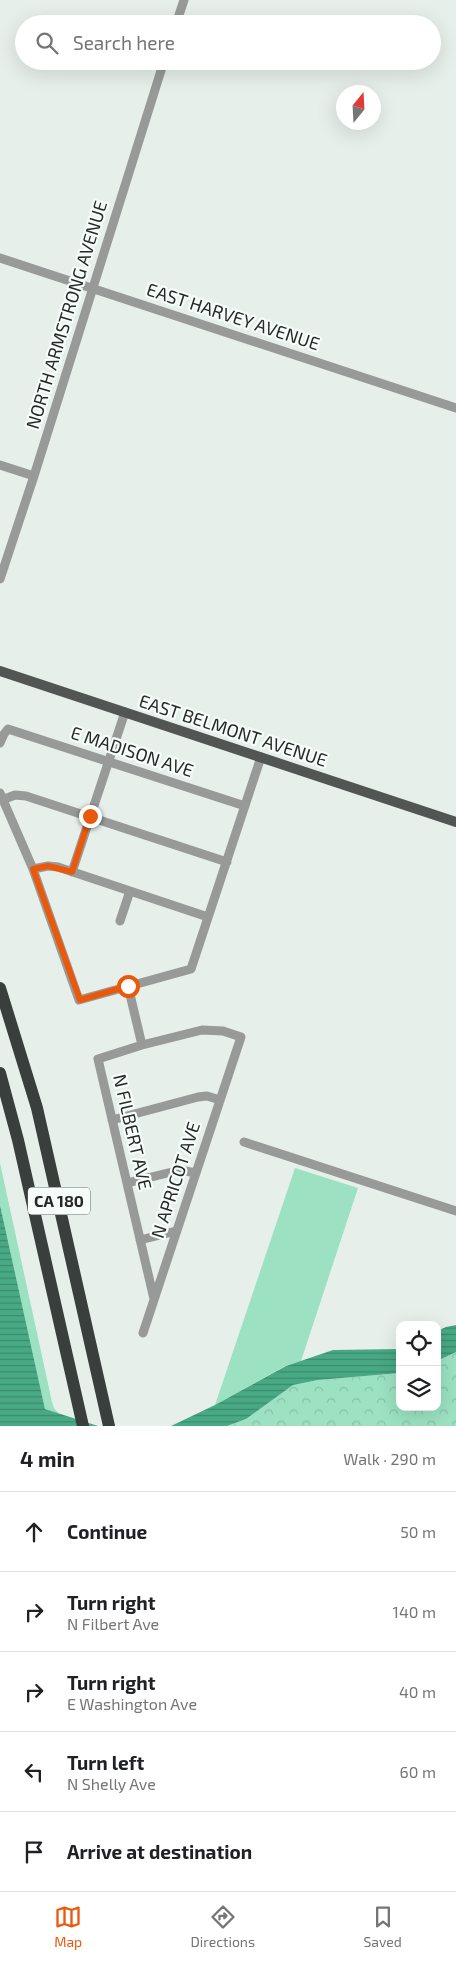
<!DOCTYPE html>
<meta charset="utf-8">
<style>
:root{--surface:#fff;--page:#f6f6f6;--text:#202124;--muted:#757577;--line:#e0e0e0;--accent:#ea580c}
body{margin:0;font-family:"Exo 2",sans-serif;background:var(--page);color:var(--text)}
.controls{position:absolute;right:15px;bottom:15px;display:grid;overflow:hidden;border-radius:10px;box-shadow:0 5px 20px #0002}
.controls button{width:45px;height:45px;display:grid;place-items:center;padding:0;border:0;border-bottom:1px solid var(--line);background:var(--surface);color:var(--text);font:25px sans-serif}
.compass{position:absolute;left:336px;top:85px;width:45px;height:45px;border-radius:50%;background:var(--surface);box-shadow:0 5px 20px #0002;rotate:18deg}
.stop{position:absolute;width:15px;height:15px;margin:-11px;border:4px solid #ea580c;border-radius:50%;background:#fff}
.stop.end{background:#ea580c;border-color:#fff;box-shadow:0 1px 5px #0008}
.list{margin:0;padding:0;list-style:none}
h2{display:flex;justify-content:space-between;align-items:center;height:65px;margin:0;padding:0 20px;font-size:21px}
h2 small{font-size:16px;font-weight:400;color:var(--muted)}
.list li{display:grid;grid-template-columns:32px 1fr auto;gap:15px;align-items:center;box-sizing:border-box;height:80px;padding:0 20px;border-top:1px solid var(--line)}
.list b{display:block;font-size:19px;white-space:nowrap}
.list p{margin:0;font-size:16px;white-space:nowrap;color:var(--muted)}
.list em{font-size:16px;font-style:normal;color:var(--muted)}
.icon{flex:none;width:28px;height:28px;fill:none;stroke:currentColor;stroke-width:2;stroke-linecap:round;stroke-linejoin:round}
.map{position:relative;flex:none;width:456px;height:1426px;overflow:hidden}
.search{position:absolute;background:var(--surface);box-shadow:0 5px 20px #0002;left:15px;right:15px;top:15px;height:55px;display:flex;align-items:center;gap:12px;box-sizing:border-box;padding:0 18px;border-radius:28px;color:var(--muted);font-size:19px}
.sheet{height:465px;background:var(--surface)}
nav{display:flex;justify-content:space-around;align-items:center;box-sizing:border-box;height:70px;border-top:1px solid var(--line);background:var(--surface);font-size:14px;color:var(--muted)}
nav a{display:grid;justify-items:center;gap:2px}
nav .on{color:var(--accent)}
.map>svg:first-child{display:block}
.grass{fill:#9be1c2}
.forest{fill:url(#forest-crowns)}
.water{fill:url(#water-rules)}
.lines{fill:none;stroke-linecap:round;stroke-linejoin:round}
.minor{stroke:#979a98;stroke-width:9}
.major{stroke:#515654;stroke-width:10}
.highway{stroke:#393f3c;stroke-width:12}
.route{stroke:#ea580c;stroke-width:6}
.labels{text-anchor:middle;stroke-width:4.5;stroke-linejoin:round;paint-order:stroke}
.shield{fill:#f5fcf9;stroke:#656867;stroke-width:1}
.shield-label{font-size:16px;font-weight:bold;fill:#272928}
.street-label{font-size:18px;fill:#272928;stroke:#f5fcf9}
</style>
<div class="map">
<svg width="456" height="1426" viewBox="0 0 456 1426">
<defs>
<pattern id="forest-crowns" width="20" height="18" patternUnits="userSpaceOnUse" patternTransform="scale(1.25)"><rect width="20" height="18" fill="#9be1c2"/><path d="M2 6a3 3 0 1 1 6 0M12 15a3 3 0 1 1 6 0" fill="none" stroke="#86c1a7"/></pattern>
<pattern id="water-rules" width="6" height="5" patternUnits="userSpaceOnUse" patternTransform="scale(1.25)"><rect width="6" height="5" fill="#48a985"/><path d="M0 2.5h6" fill="none" stroke="#3c8a6d"/></pattern>
</defs>
<rect width="100%" height="100%" fill="#e7efeb"/>
<!-- grass -->
<path class="grass" d="M0,1163L52,1402L54,1408L59,1414L45,1409L0,1205Z
M295,1168L358,1188L301,1361L285,1366L215,1405Z"/>
<!-- forest -->
<path class="forest" d="M456,1352V1426H227L246,1419L293,1385L318,1380L400,1373V1407H437V1361Z"/>
<!-- water -->
<path class="water" d="M0,1205L45,1409L98,1426H0Z
M456,1325V1352L437,1361V1331L446,1327Z
M400,1349V1373L318,1380L293,1385L246,1419L227,1426H171L215,1405L286,1366L333,1350Z"/>
<g class="lines">
<!-- minor -->
<path class="minor" d="M176,24L184,0
M0,258L456,408
M0,465L34,476
M0,579L34,476L164,61
M0,743L4,734L8,729L245,806
M0,793L33,869L79,1000L191,969L261,757
M2,800L15,795L26,796L227,862
M33,869L48,866L58,867L208,917
M72,872L125,712
M120,921L130,891
M128,986L142,1045
M112,1120L198,1097L207,1096L220,1100
M244,1142L456,1211
M127,1183L180,1170L196,1173
M140,1240L176,1231
M143,1333L241,1037L223,1031L202,1030L142,1045L98,1059L154,1299"/>
<!-- major -->
<path class="major" d="M0,671L456,822"/>
<!-- highway -->
<path class="highway" d="M0,988L37,1108L109,1426
M0,1073L18,1140L83,1426"/>
</g>
<g class="lines">
<!-- route -->
<path class="route" d="M90,816L72,872L48,866L33,869L80,1000L128,986"/>
</g>
<g class="labels">
<!-- shield labels -->
<rect class="shield" x="28" y="1187.5" width="62" height="27" rx="4"/>
<g class="shield-label">
<text x="59" y="1207">CA 180</text>
</g>
<!-- street labels -->
<g class="street-label">
<text transform="translate(67 315) rotate(-73)" y="6">NORTH ARMSTRONG AVENUE</text>
<text transform="translate(233 317) rotate(18)" y="6">EAST HARVEY AVENUE</text>
<text transform="translate(233 731) rotate(18)" y="6">EAST BELMONT AVENUE</text>
<text transform="translate(132 752) rotate(18)" y="6">E MADISON AVE</text>
<text transform="translate(132 1132) rotate(77)" y="6">N FILBERT AVE</text>
<text transform="translate(176 1180) rotate(-72)" y="6">N APRICOT AVE</text>
</g>
</g>
</svg>
<div class="controls">
<button><svg class="icon" aria-label="locate" viewBox="0 0 24 24"><circle cx="12" cy="12" r="6"/><path d="M12 2v4M12 18v4M2 12h4M18 12h4"/></svg></button>
<button><svg class="icon" aria-label="layers" viewBox="0 0 24 24"><path d="M12 4l9 5-9 5-9-5zM3 14l9 5 9-5"/></svg></button>
</div>
<svg class="compass" viewBox="-18 -18 36 36"><path d="M0-13l5 13h-10z" fill="#e53935"/><path d="M0 13l5-13h-10z" fill="#757577"/></svg>
<div class="stop" style="left:128px;top:986px"></div>
<div class="stop end" style="left:90px;top:816px"></div>
<div class="search"><svg class="icon" aria-label="search" viewBox="0 0 24 24"><circle cx="10" cy="10" r="6"/><path d="M15 15l6 6"/></svg>Search here</div>
</div>
<section class="sheet">
<h2>4 min<small>Walk · 290 m</small></h2>
<ul class="list">
<li><svg class="icon" aria-label="ahead" viewBox="0 0 24 24"><path d="M12 20V5M6 11l6-6 6 6"/></svg><div><b>Continue</b></div><em>50 m</em></li>
<li><svg class="icon" aria-label="right" viewBox="0 0 24 24"><path d="M7 20v-9h11M14 6l5 5-5 5"/></svg><div><b>Turn right</b><p>N Filbert Ave</p></div><em>140 m</em></li>
<li><svg class="icon" aria-label="right" viewBox="0 0 24 24"><path d="M7 20v-9h11M14 6l5 5-5 5"/></svg><div><b>Turn right</b><p>E Washington Ave</p></div><em>40 m</em></li>
<li><svg class="icon" aria-label="left" viewBox="0 0 24 24"><path d="M17 20v-9H6M10 6l-5 5 5 5"/></svg><div><b>Turn left</b><p>N Shelly Ave</p></div><em>60 m</em></li>
<li><svg class="icon" aria-label="arrive" viewBox="0 0 24 24"><path d="M6 21V4h12l-3 4 3 4H6"/></svg><div><b>Arrive at destination</b></div></li>
</ul>
</section>
<nav>
<a class="on"><svg class="icon" aria-label="map" viewBox="0 0 24 24"><path d="M3 6l6-2 6 2 6-2v14l-6 2-6-2-6 2zM9 4v14M15 6v14"/></svg>Map</a>
<a><svg class="icon" aria-label="directions" viewBox="0 0 24 24"><path d="M12 3l9 9-9 9-9-9zM9 14v-3h6M13 9l2 2-2 2"/></svg>Directions</a>
<a><svg class="icon" aria-label="saved" viewBox="0 0 24 24"><path d="M7 4h10v16l-5-4-5 4z"/></svg>Saved</a>
</nav>
